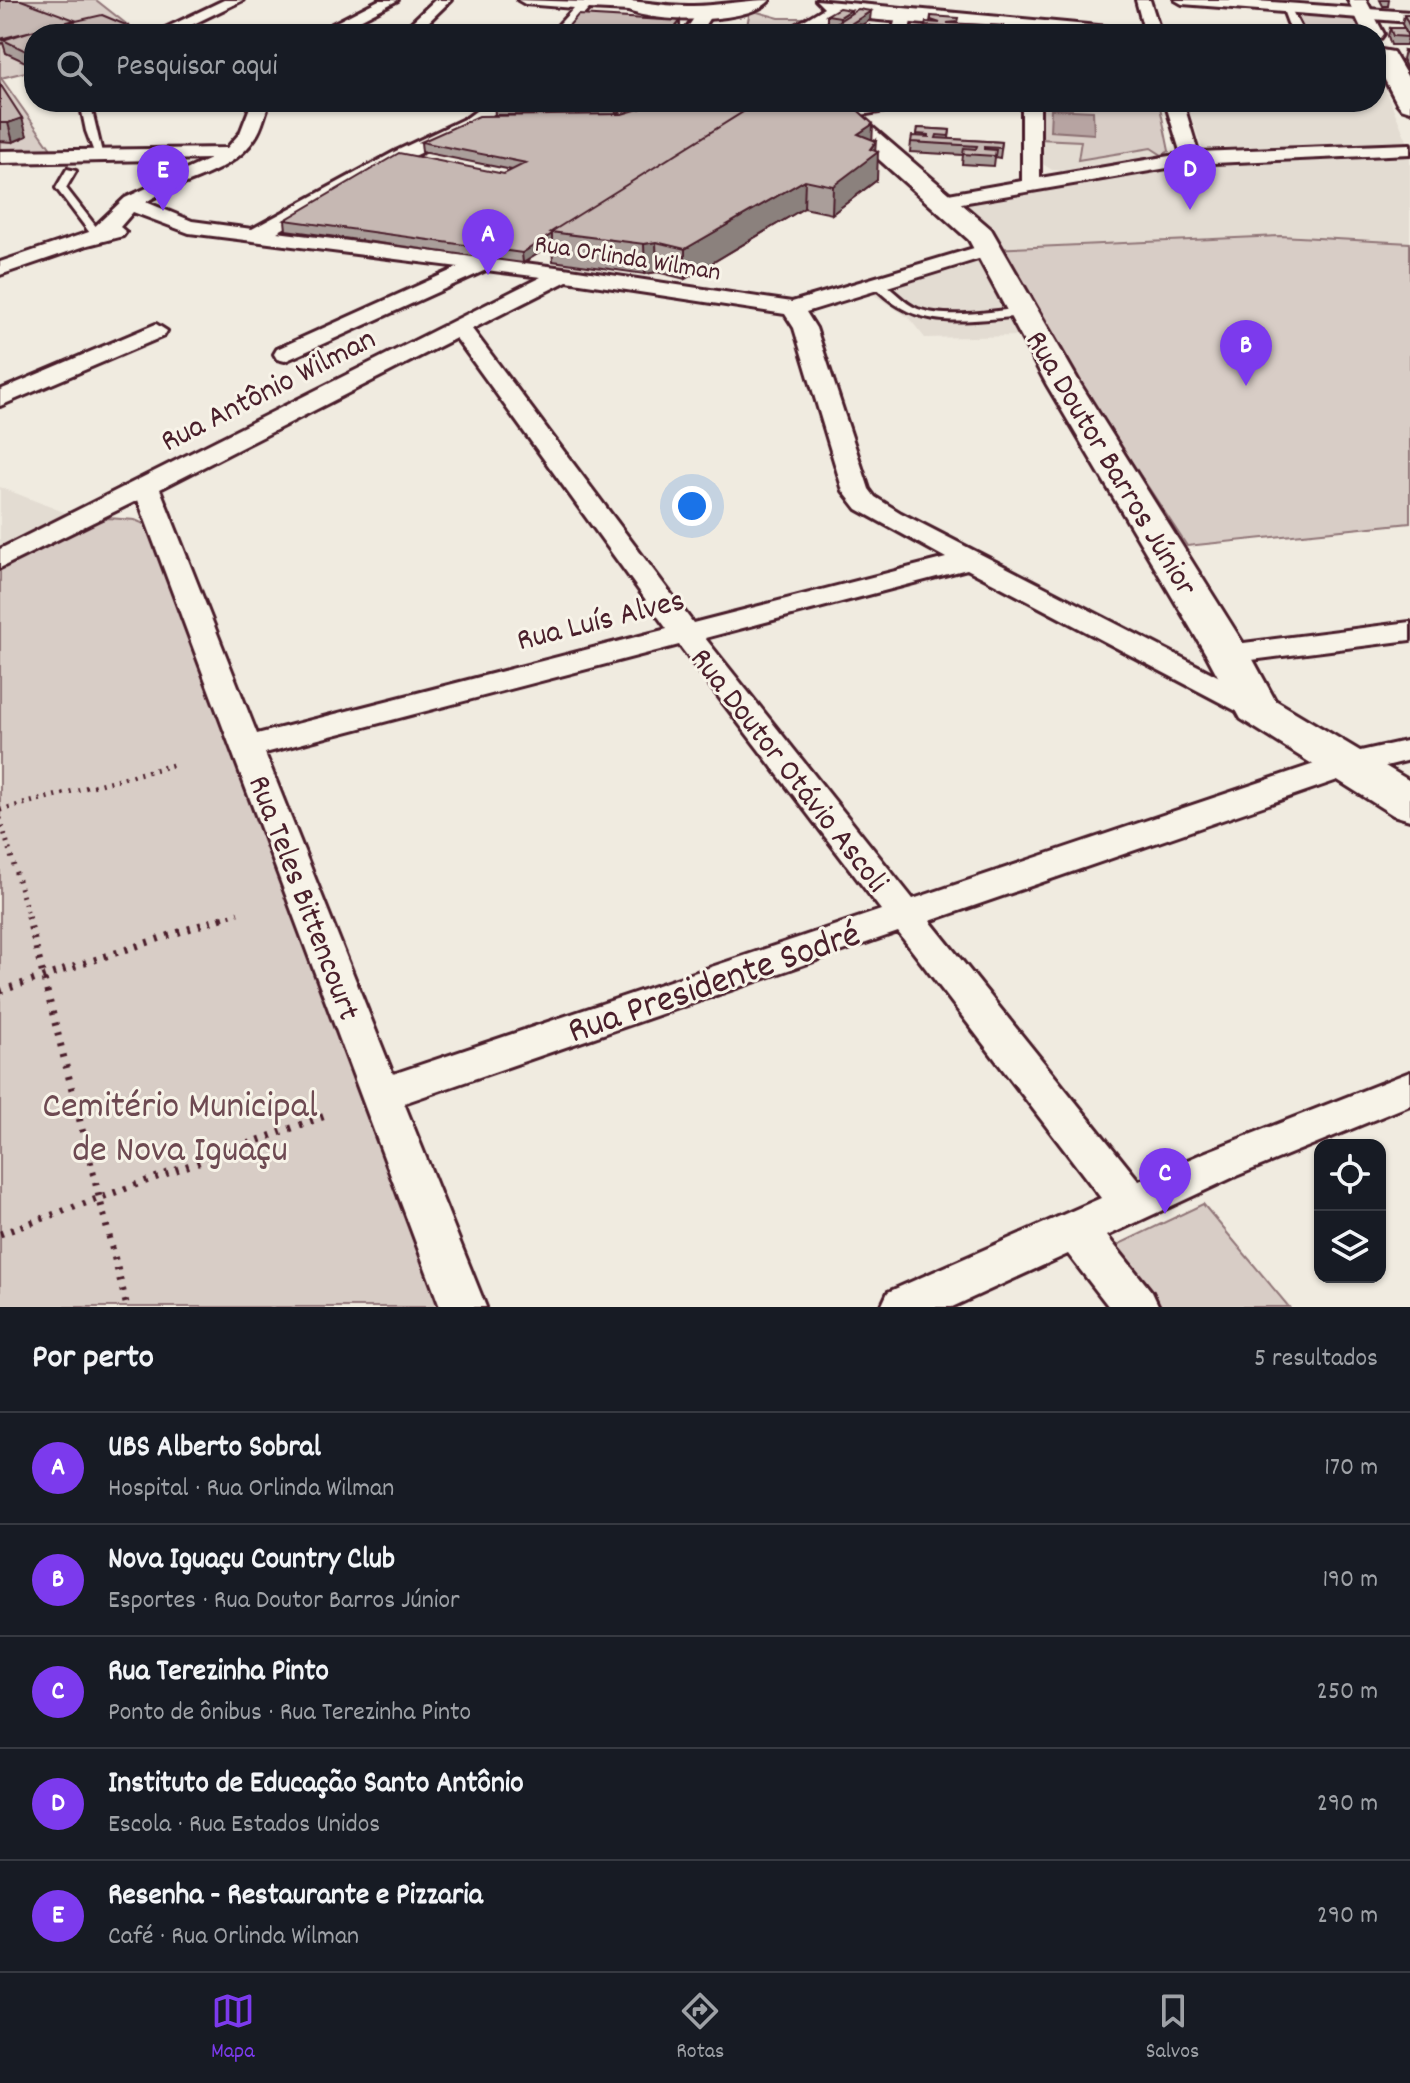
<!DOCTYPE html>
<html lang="pt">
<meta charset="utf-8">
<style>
:root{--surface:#171b24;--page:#242831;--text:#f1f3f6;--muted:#9ea1a6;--line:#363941;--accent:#7c3aed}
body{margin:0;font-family:Dekko,sans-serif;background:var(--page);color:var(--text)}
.controls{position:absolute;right:24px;bottom:24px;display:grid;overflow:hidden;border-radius:16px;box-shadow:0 2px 6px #0004}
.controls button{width:72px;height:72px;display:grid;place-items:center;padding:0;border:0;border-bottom:2px solid var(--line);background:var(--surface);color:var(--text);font:40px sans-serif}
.you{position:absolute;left:692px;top:506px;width:28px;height:28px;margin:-20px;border:6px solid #fff;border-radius:50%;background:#1a73e8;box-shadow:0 0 0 12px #1a73e833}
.badge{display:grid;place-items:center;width:52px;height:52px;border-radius:50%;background:var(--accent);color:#fff;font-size:26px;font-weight:700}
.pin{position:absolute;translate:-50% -66px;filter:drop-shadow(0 2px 4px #0008)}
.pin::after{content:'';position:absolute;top:42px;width:28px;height:24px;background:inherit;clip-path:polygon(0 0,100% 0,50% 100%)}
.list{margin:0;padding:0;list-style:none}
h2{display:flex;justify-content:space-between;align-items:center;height:104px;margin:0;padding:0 32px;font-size:34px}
h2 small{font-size:26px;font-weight:400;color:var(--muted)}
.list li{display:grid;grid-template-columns:52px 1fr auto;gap:24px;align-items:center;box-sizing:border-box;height:112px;padding:0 32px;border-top:2px solid var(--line)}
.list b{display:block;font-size:30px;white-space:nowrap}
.list p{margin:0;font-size:26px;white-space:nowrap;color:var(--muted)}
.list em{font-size:26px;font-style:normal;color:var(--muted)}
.icon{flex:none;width:44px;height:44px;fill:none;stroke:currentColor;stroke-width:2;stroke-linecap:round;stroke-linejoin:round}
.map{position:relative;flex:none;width:1410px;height:1307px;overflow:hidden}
.search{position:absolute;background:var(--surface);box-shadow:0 2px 6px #0004;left:24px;right:24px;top:24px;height:88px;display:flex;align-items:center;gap:20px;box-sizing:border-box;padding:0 28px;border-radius:32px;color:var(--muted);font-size:30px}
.sheet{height:664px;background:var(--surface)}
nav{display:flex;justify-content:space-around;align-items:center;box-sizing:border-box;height:112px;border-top:2px solid var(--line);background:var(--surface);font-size:22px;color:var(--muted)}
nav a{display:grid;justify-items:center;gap:4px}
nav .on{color:var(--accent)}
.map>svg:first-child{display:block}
.built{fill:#e3dcd2}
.green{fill:#d8cdc6;stroke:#917678;stroke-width:2}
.water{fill:#b7a4a2;stroke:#8b6f72;stroke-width:2}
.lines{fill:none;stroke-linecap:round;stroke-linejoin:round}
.service-casing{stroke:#4a1f2b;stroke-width:6}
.pedestrian-casing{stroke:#4a1f2b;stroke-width:6}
.minor-casing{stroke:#4a1f2b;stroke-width:6}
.tertiary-casing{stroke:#4a1f2b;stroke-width:6}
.secondary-casing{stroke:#4a1f2b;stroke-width:6}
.path-far1{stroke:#4a1f2b;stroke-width:5;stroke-dasharray:2 6;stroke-linecap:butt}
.path{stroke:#4a1f2b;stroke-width:7;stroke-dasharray:3 8;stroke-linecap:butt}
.service{fill:#f7f3e8;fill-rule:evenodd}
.pedestrian{fill:#f7f3e8;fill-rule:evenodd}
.minor{fill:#f7f3e8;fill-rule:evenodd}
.tertiary{fill:#f7f3e8;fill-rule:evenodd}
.secondary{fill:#f7f3e8;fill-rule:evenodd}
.wall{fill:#aa9e9a;stroke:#4a1f2b;stroke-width:2}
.shaded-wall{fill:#8b817d;stroke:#4a1f2b;stroke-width:2}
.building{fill:#c6b8b3;stroke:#4a1f2b;stroke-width:2}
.labels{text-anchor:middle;stroke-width:6;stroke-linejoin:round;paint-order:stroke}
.far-street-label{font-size:26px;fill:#4a1f2b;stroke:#f7f3e8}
.street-label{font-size:32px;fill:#4a1f2b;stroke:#f7f3e8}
.near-street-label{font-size:38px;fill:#4a1f2b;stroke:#f7f3e8}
.near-park-label{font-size:38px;fill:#6e4a52;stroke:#f7f3e8}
</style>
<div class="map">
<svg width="1410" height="1307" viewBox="0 0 1410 1307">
<rect width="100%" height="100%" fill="#f0ebe0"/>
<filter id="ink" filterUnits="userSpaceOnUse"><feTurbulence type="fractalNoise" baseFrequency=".0125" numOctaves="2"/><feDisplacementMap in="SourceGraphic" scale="16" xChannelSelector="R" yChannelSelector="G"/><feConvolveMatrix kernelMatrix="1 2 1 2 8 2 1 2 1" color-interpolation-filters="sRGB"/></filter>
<g filter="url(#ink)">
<!-- built -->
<path class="built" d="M1376,68L1408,143L1202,148L1186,102H1376Z
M1039,139L1081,141L1078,160L1151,148L1162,155L1069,171L1052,170L1038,161Z
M1410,153V243L1280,236L1007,251L962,201L1200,161Z
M980,259L1018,336L925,338L908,317L871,293Z
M0,487L66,513L0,545Z"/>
<!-- green -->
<path class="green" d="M0,0H96L139,34H34V70L1,78L56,156L0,155Z
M750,10L779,18H807L806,22L786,34H756L747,26Z
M1295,13L1356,16L1366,34H1305Z
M1039,102H1159L1169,151L1162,155L1151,148L1078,160L1081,141L1039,139Z
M1280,236L1410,243V523L1187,546L991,249Z
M108,518L135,520L151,527L441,1307H0V568L81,527Z
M1203,1204L1289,1307H1162L1115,1246Z"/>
<!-- water -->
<path class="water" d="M1051,109L1093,111L1094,134L1050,131Z"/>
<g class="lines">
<defs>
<path id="service" d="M80,102H90L103,157L95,155L86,131Z
M67,169L76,171L66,188L101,233V237H93L56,188Z
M878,281C893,287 902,303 918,309C950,320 991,311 1024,308L1030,312L1024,316C965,320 916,333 872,284Z"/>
<path id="pedestrian" d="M1282,7H1290L1304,34H1292Z"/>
<path id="minor" d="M224,0H243L173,34L157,32Z
M379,0H398L333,34H313Z
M435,0H451L416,34H399Z
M518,0L650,4L657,8L650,12L589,9L566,34H550L574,8L525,4Z
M1136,0H1150L1161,34H1145Z
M1175,0H1242L1410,12V22L1182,4Z
M704,9L712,14L699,34H683L699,11Z
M904,12L912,17L908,34H892L896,17Z
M252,102H270C264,114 263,127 255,138C231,175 181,180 146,202L192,221L252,229L396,151L468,117L488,102H508L480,125L408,159L277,232L564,268L792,302L984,245H998L1001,249L998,253L806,312L816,328L869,489L875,497L901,513L1268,702L1273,709L1268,716L1257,719L1246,716L967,569L705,638L913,899L1338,756L1410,740V760L1358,773L930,921L1139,1181L1206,1152L1410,1072V1105L1236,1176L1107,1236L1152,1292L1159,1307H1109L1068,1254L952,1307H881L888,1292L1101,1198L898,932L404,1103L486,1307H440L138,500L0,568V549L541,277L486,270L285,361L277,359L274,354L277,349L459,267L189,233L133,212L120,227L126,232L123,236L88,245L0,275V262L89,232L125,198L210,159L0,163V151L227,148L240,133ZM567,281L785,314L794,328L843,491L857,509L946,558L693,623L472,329ZM456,338L667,629L257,734L160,489ZM679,645L881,910L393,1074L265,753Z
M637,102H655L641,119L604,125L595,120L598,116L629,111Z
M875,102H896L885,111L842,118L833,113L836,109Z
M1022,102H1040V178L1181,154L1165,102H1183L1198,152L1410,144V154L1191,164L944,206L937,204L934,200L937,196L1022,181Z
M156,324L167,331L164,336L0,406V390Z
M1410,622V640L1228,663L1217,660L1213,654L1217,648L1228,645Z"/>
<path id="tertiary" d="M1348,0H1366L1384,34L1381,38L1376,39V34H1364Z"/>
<path id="secondary" d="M610,0C638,0 665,7 693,6C719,6 744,0 770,0C749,26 631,26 610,0Z
M816,0L1109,27L1117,29L1120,34H1035L857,18L830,20L808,34H781L824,8Z
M1376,49L1393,52L1410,81V111L1401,108L1397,103L1376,63Z
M815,102H843L991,229L1081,385L1250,654L1275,700L1410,781V820L1393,815L1241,719L1206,654L1047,385L969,240Z"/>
</defs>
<!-- service casing -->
<use href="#service" class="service-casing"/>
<!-- pedestrian casing -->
<use href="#pedestrian" class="pedestrian-casing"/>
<!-- minor casing -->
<use href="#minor" class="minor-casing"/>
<!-- tertiary casing -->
<use href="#tertiary" class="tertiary-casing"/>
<!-- secondary casing -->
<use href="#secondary" class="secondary-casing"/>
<!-- path-far1 -->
<path class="path-far1" d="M0,810L173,765
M0,818L29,918
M222,918L238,913"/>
<!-- path -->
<path class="path" d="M28,916L127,1307
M0,991L228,916
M0,1234L325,1116"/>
<!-- service -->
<use href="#service" class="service"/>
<!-- pedestrian -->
<use href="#pedestrian" class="pedestrian"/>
<!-- minor -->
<use href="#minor" class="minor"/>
<!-- tertiary -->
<use href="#tertiary" class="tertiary"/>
<!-- secondary -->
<use href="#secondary" class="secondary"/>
</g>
<!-- wall -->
<path class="wall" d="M0,0L34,34V66L6,53L3,43L0,44Z
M1380,0H1389L1388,6H1383Z
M851,14L870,20L862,25L869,34H825V30L834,24L827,23V15Z
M1404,15H1410V40L1402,24Z
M931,16L958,24L1003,26L1002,34H924L925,26L930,22Z
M1390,28L1408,37L1406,45H1391L1388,36Z
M1404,50L1410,51V69H1407L1402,59Z
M0,84L27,136L13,142L0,141Z
M494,102H631L627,107L617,114L872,139L875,151L877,180L832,214L804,208L685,279L657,272L645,274L553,261L552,245L523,263L286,230L285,220L504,174L512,170L422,152L421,142L565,115H495Z
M918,128L950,130L949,139L1002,142L1000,158L995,157L994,166L962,164L963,155L910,152L911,142L917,136Z"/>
<!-- shaded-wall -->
<path class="shaded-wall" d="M851,10V18L839,25L840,17Z
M871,11L870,20L850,32H845V34H837L838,32Z
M680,21V34H670Z
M869,26V34H858Z
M133,28L135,34H108Z
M615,102H631L627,107L616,115Z
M22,118L27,136L13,142L8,123Z
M873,124L872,147L876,141L875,154L878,152L877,180L832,214L833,186L858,134Z
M805,180L804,208L685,279V249Z
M552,234V245L523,263L522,253Z
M656,242L657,272L645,274L644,244Z"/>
<!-- building -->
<path class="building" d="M0,0H21L75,20L0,39Z
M839,8L851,10L840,17L827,15Z
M858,9L871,11L838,32L825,30Z
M102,15L133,28L108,34H34V53L32,54L3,40L28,32Z
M578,15L680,21L670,34H562Z
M1404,15H1410V27Z
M931,16L958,18L957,22L947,23L1003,26L1002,30H987L998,32L997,34H970V31L981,29L925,26L926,22L940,23L931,20Z
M857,24L869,26L858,34L845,32Z
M1390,28H1404L1408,37L1393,36Z
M1404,50L1410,51V60H1409Z
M0,84L22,118L8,123H0Z
M649,102H759L551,232L552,234L522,253L285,220L399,153L504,174L526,163L421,142L479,116L622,114L646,107Z
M759,102H849L873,124L858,134L876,141L870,149L878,152L833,186L805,180L685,249L656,242L644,244L551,232Z
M918,128L950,130L949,136L937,135L936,138L1002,142L1001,148L984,147V149L996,150L995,156L963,154L964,148L976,149L977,146L911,142L912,136L929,137V135L917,134Z"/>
</g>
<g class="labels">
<!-- far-street labels -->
<g class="far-street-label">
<text transform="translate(628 256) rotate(9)" y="9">Rua Orlinda Wilman</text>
</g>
<!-- street labels -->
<g class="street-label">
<text transform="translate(267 388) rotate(-27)" y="11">Rua Antônio Wilman</text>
<text transform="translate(1113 462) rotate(59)" y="11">Rua Doutor Barros Júnior</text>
<text transform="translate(600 618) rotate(-14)" y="11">Rua Luís Alves</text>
<text transform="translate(791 769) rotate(52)" y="11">Rua Doutor Otávio Ascoli</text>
<text transform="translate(306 897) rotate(69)" y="11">Rua Teles Bittencourt</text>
</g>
<!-- near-street labels -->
<g class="near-street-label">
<text transform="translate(713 980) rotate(-19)" y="13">Rua Presidente Sodré</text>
</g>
<!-- near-park labels -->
<g class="near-park-label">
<text x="180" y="1116">Cemitério Municipal<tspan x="180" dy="44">de Nova Iguaçu</tspan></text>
</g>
</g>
</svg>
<div class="controls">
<button><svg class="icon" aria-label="locate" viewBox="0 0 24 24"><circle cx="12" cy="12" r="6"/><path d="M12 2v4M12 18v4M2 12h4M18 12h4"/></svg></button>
<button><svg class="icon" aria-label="layers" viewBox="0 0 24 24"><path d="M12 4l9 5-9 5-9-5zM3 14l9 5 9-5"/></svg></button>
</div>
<div class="you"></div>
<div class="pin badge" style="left:488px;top:275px">A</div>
<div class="pin badge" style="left:1246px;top:386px">B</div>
<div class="pin badge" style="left:1165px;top:1214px">C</div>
<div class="pin badge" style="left:1190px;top:210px">D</div>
<div class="pin badge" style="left:163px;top:211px">E</div>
<div class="search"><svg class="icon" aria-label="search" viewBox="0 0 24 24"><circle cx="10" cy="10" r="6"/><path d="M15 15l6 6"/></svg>Pesquisar aqui</div>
</div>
<section class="sheet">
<h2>Por perto<small>5 resultados</small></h2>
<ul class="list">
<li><span class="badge">A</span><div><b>UBS Alberto Sobral</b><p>Hospital · Rua Orlinda Wilman</p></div><em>170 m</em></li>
<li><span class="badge">B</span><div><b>Nova Iguaçu Country Club</b><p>Esportes · Rua Doutor Barros Júnior</p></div><em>190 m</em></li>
<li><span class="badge">C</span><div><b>Rua Terezinha Pinto</b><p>Ponto de ônibus · Rua Terezinha Pinto</p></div><em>250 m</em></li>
<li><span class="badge">D</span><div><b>Instituto de Educação Santo Antônio</b><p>Escola · Rua Estados Unidos</p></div><em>290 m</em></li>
<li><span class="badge">E</span><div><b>Resenha - Restaurante e Pizzaria</b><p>Café · Rua Orlinda Wilman</p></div><em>290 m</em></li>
</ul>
</section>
<nav>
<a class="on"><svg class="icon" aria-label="map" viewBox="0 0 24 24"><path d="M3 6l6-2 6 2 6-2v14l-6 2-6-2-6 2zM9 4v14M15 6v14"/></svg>Mapa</a>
<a><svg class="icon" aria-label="directions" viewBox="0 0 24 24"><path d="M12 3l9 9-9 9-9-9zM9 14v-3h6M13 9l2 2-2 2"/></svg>Rotas</a>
<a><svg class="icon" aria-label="saved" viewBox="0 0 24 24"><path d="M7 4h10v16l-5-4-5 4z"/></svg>Salvos</a>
</nav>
